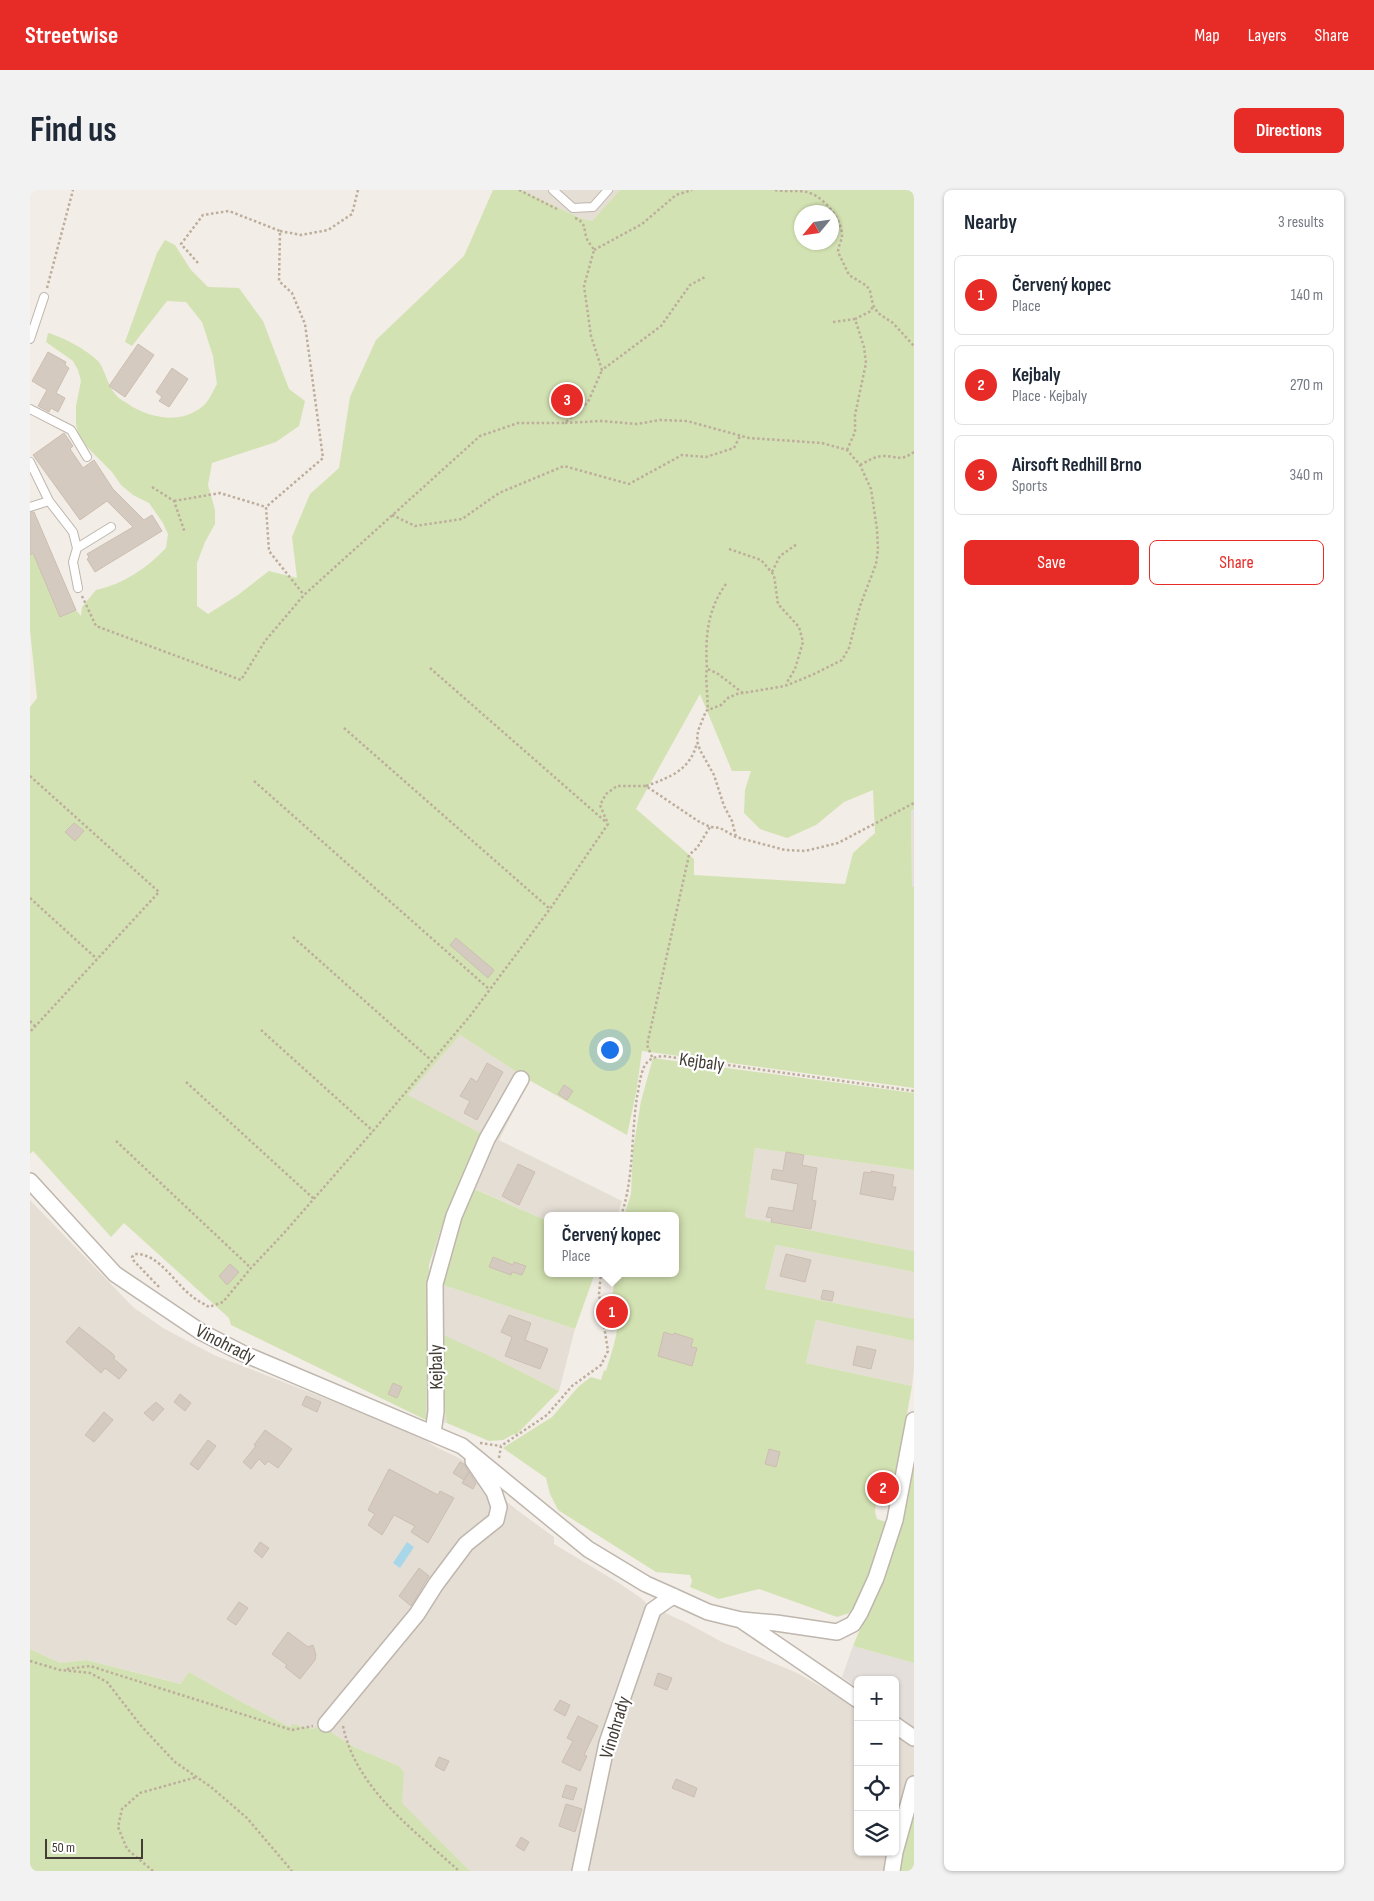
<!DOCTYPE html>
<meta charset="utf-8">
<style>
:root{--surface:#fff;--page:#f2f2f3;--text:#1f2937;--muted:#747a83;--line:#e0e1e3;--accent:#e72c28}
body{margin:0;font-family:"Sofia Sans Condensed",sans-serif;background:var(--page);color:var(--text)}
.controls{position:absolute;right:15px;bottom:15px;display:grid;overflow:hidden;border-radius:8px;box-shadow:0 1px 4px #0004}
.controls button{width:45px;height:45px;display:grid;place-items:center;padding:0;border:0;border-bottom:1px solid var(--line);background:var(--surface);color:var(--text);font:25px sans-serif}
.compass{position:absolute;left:764px;top:15px;width:45px;height:45px;border-radius:50%;background:var(--surface);box-shadow:0 1px 4px #0004;rotate:241deg}
.scale{position:absolute;left:15px;bottom:12px;width:98px;box-sizing:border-box;padding-left:5px;border:2px solid #443d36;border-top:0;font-size:14px;line-height:18px;white-space:nowrap;color:#443d36;-webkit-text-stroke:4px #fff;paint-order:stroke}
.you{position:absolute;left:579px;top:859px;width:18px;height:18px;margin:-12px;border:4px solid #fff;border-radius:50%;background:#1a73e8;box-shadow:0 0 0 8px #1a73e833}
.badge{display:grid;place-items:center;width:32px;height:32px;border-radius:50%;background:var(--accent);color:#fff;font-size:16px;font-weight:700}
.pin{position:absolute;translate:-50% -50%;border:2px solid #fff;box-shadow:0 1px 5px #0006}
.popup{position:absolute;left:514px;top:1022px;width:135px;height:65px;box-sizing:border-box;display:grid;place-content:center;border-radius:8px;background:var(--surface);filter:drop-shadow(0 1px 4px #0005);font-size:16px;white-space:nowrap;color:var(--muted)}
.popup b{font-size:19px;color:var(--text)}
.popup::after{content:'';position:absolute;left:50%;top:100%;margin-left:-10px;border:10px solid transparent;border-top-color:var(--surface)}
.list{margin:0;padding:0;list-style:none}
h2{display:flex;justify-content:space-between;align-items:center;height:65px;margin:0;padding:0 20px;font-size:21px}
h2 small{font-size:16px;font-weight:400;color:var(--muted)}
.list li{display:grid;grid-template-columns:32px 1fr auto;gap:15px;align-items:center;box-sizing:border-box;height:80px;margin:0 10px 10px;padding:0 10px;border:1px solid var(--line);border-radius:8px}
.list b{display:block;font-size:19px;white-space:nowrap}
.list p{margin:0;font-size:16px;white-space:nowrap;color:var(--muted)}
.list em{font-size:16px;font-style:normal;color:var(--muted)}
.actions{display:flex;gap:10px;padding:15px 20px}
.actions a{flex:1;padding:11px 0;border:1px solid var(--accent);border-radius:8px;text-align:center;font-size:18px;color:var(--accent)}
.actions .main{background:var(--accent);color:#fff}
.icon{flex:none;width:28px;height:28px;fill:none;stroke:currentColor;stroke-width:2;stroke-linecap:round;stroke-linejoin:round}
.map{position:relative;flex:none;width:884px;height:1681px;overflow:hidden;border-radius:8px}
header{display:flex;align-items:center;gap:30px;box-sizing:border-box;height:70px;padding:0 25px;background:var(--accent);color:#fff}
header strong{font-size:24px}
nav{display:flex;gap:28px;margin-inline-start:auto;font-size:18px}
.intro{display:flex;align-items:center;justify-content:space-between;box-sizing:border-box;height:120px;padding:0 30px}
h1{margin:0;font-size:35px}
.button{padding:12px 22px;border-radius:8px;background:var(--accent);color:#fff;font-size:18px;font-weight:700}
main{display:flex;gap:30px;padding:0 30px}
aside{flex:1;background:var(--surface);border-radius:8px;box-shadow:0 1px 4px #0004}
.map>svg:first-child{display:block}
.residential{fill:#e5ded5}
.industrial{fill:#e4dfdb}
.green{fill:#d3e2b2;fill-rule:evenodd}
.water{fill:#a8d7e9}
.building{fill:#d5cac0;stroke:#ccbeb1}
.lines{fill:none;stroke-linecap:round;stroke-linejoin:round}
.lane-casing{stroke:#bfb6ad;stroke-width:10}
.street-casing{stroke:#bfb6ad;stroke-width:18}
.path{stroke:#bdad9c;stroke-width:2.5;stroke-dasharray:2.5 2.5;stroke-linecap:butt}
.lane{stroke:#fff;stroke-width:8}
.street{stroke:#fff;stroke-width:15}
.labels{text-anchor:middle;stroke-width:4.5;stroke-linejoin:round;paint-order:stroke}
.street-label{font-size:19px;fill:#443d36;stroke:#fff}
</style>
<header>
<strong>Streetwise</strong>
<nav><a>Map</a><a>Layers</a><a>Share</a></nav>
</header>
<div class="intro"><h1>Find us</h1><a class="button">Directions</a></div>
<main>
<div class="map">
<svg width="884" height="1681" viewBox="0 0 884 1681">
<rect width="100%" height="100%" fill="#f2ede6"/>
<!-- residential -->
<path class="residential" d="M491,0H590L562,31L550,28Z
M430,845L499,890L469,950L592,1011L587,1026H518V1031L443,998L410,1094L545,1139L529,1201L466,1169L413,1209L417,1233L396,1230L398,1086L405,1056L411,1038L449,950L378,905Z
M725,958L884,980V1061L715,1027Z
M0,1010L103,1117L133,1138L184,1165L387,1244L404,1256L433,1270L457,1295L487,1320L524,1347V1354L589,1393L611,1408L618,1415L657,1433L692,1452L765,1482L828,1517V1662H865V1542L867,1543L884,1557V1613L866,1681H440L371,1613L374,1582L369,1576L324,1557L290,1535L283,1539L262,1535L260,1537L208,1510L159,1482L152,1494L56,1470L30,1473L0,1459Z
M746,1055L884,1082V1129L735,1099Z
M786,1130L884,1151V1179L882,1196L776,1173Z"/>
<!-- industrial -->
<path class="industrial" d="M884,619V697H882L881,621Z
M823,1456L884,1473V1538L865,1524V1490H828V1498L812,1487Z"/>
<!-- green -->
<path class="green" d="M463,0H491L550,28L562,31L590,0H884V619L881,621L882,697H884V898L612,861L606,903L597,945L499,890L430,845L378,905L450,943L449,950L411,1038L399,1075L396,1230L201,1135L199,1128L94,1033L81,1047L3,961L0,964V517L7,508L0,440V365L3,363L30,427L46,420L51,426L52,417L66,400C94,394 117,378 136,358L138,344L133,333L119,313L103,305L91,295L82,282L49,249L46,234V216L51,191L48,180L43,171L16,152L18,143C33,147 57,160 68,171C75,179 77,195 86,205C90,210 96,212 101,216C123,229 152,234 173,216C179,211 183,201 187,194L183,166L172,132L156,112L137,111L102,156L95,152L127,63L135,50L145,55L161,80L178,97L209,98L233,131L259,199L275,211L269,236L246,252L182,273L178,295L185,320V334L175,352L167,373V416L178,424L208,405L239,381L267,388L262,347L280,304L309,278L320,207L346,150L434,66ZM772,22H802V52H772ZM670,504L702,581H721L715,600L714,623L730,639L757,648L786,635L814,612L843,600L845,643L823,663L815,694L664,685V669L606,619Z
M623,868L884,903V980L725,958L715,1027L884,1061V1082L746,1055L735,1099L884,1129V1151L786,1130L776,1173L882,1196L866,1285L849,1281L843,1305L847,1306L845,1322L847,1329L856,1332L851,1356L822,1422L807,1427L729,1399L689,1409L660,1397L662,1391L660,1385L626,1382L528,1320L520,1304L516,1288L473,1258L522,1227L549,1196L561,1187L571,1190L574,1180L576,1181C583,1157 592,1137 585,1112H581L584,1096V1083H646V1026H594L601,1004L603,960L611,911Z
M442,998L518,1031V1083H565L545,1139L410,1094L431,1024Z
M409,1143L466,1169L529,1201L486,1245L484,1244L473,1250L459,1251L417,1233L413,1209Z
M884,1249V1473L823,1456L845,1403Z
M0,1459L30,1473L56,1470L151,1494L159,1482L208,1510L260,1537L262,1534L283,1539L290,1535L324,1557L369,1576L374,1582L372,1613L440,1681H0Z
M884,1613V1681H866Z"/>
<!-- water -->
<path class="water" d="M377,1352L384,1357L370,1378L363,1373Z"/>
<!-- building -->
<path class="building" d="M108,154L124,165L95,207L79,196Z
M18,162L36,172L35,175L39,178L26,203L35,208L28,222L21,218L19,222L8,216L17,200L2,191Z
M142,178L158,189L139,217L129,211L132,207L126,202Z
M34,243L43,256L40,259L53,278L64,270L83,299L114,330L122,325L132,341L65,382L57,369L59,367L57,364L103,337L77,311L50,330L3,265Z
M0,322H4L46,420L30,427L3,363L0,365Z
M44,633L54,641L45,651L35,642Z
M426,748L464,780L458,788L420,755Z
M457,873L473,882L447,930L434,923L440,911L430,906L441,888L447,892Z
M534,895L543,901L537,910L528,904Z
M756,962L774,965L772,975L787,978L782,1010L786,1011L781,1039L741,1032L742,1028L736,1027L739,1017L763,1021L768,994L741,989L743,979L753,981Z
M488,974L505,982L489,1015L472,1006Z
M841,981L864,985L862,997H866L863,1010L830,1004L834,982L841,983Z
M756,1064L781,1070L775,1092L750,1086Z
M463,1067L483,1075L484,1072L496,1076L492,1085L482,1082L481,1085L459,1077Z
M200,1074L209,1082L197,1095L189,1086Z
M793,1100L804,1102L802,1111L791,1109Z
M479,1125L501,1133L495,1150L518,1159L510,1179L475,1166L482,1147L471,1142Z
M49,1137L83,1164L85,1167L83,1168L97,1180L89,1189L75,1178L71,1183L36,1152Z
M634,1142L643,1145L644,1143L663,1149L661,1157L667,1158L662,1176L628,1166Z
M827,1156L846,1160L841,1179L823,1175Z
M363,1193L372,1197L367,1208L358,1204Z
M150,1204L161,1213L155,1221L144,1212Z
M276,1206L291,1212L287,1222L272,1215Z
M126,1212L134,1219L123,1231L114,1223Z
M74,1222L83,1230L64,1252L55,1245Z
M235,1240L262,1259L248,1278L238,1271L235,1275L229,1269L221,1279L213,1272L226,1256L224,1255Z
M178,1250L186,1256L168,1280L160,1274Z
M739,1259L750,1262L746,1277L735,1274Z
M430,1272L434,1274L439,1282L434,1290L423,1283Z
M359,1279L408,1305L410,1301L424,1308L398,1353L381,1342L385,1336L364,1325L352,1345L338,1335L345,1324L338,1320Z
M439,1282L446,1293L443,1299L432,1293Z
M230,1352L239,1358L232,1368L224,1361Z
M389,1378L399,1386L381,1416L369,1406Z
M209,1412L218,1418L206,1435L197,1429Z
M258,1442L278,1457L283,1455L286,1465L285,1470L270,1489L255,1477L257,1475L242,1464Z
M628,1483L642,1488L637,1500L624,1495Z
M530,1510L540,1515L535,1526L524,1520Z
M548,1526L568,1536L554,1565L557,1566L550,1581L532,1572L543,1551L537,1548Z
M409,1567L419,1571L414,1581L405,1576Z
M646,1589L667,1598L664,1607L642,1598Z
M536,1595L547,1598L543,1610L532,1607Z
M536,1614L552,1619L545,1642L529,1636Z
M491,1647L499,1652L494,1661L486,1656Z"/>
<g class="lines">
<defs>
<path id="lane" d="M523,0L543,18L563,17L578,0
M0,149L14,107
M0,219L41,240L57,267
M0,272L19,311L43,342L47,358L43,372L48,398
M0,317L19,311
M47,358L81,337"/>
<path id="street" d="M0,991L85,1084L171,1142L212,1163L432,1256L558,1359L616,1394L643,1406L678,1422L711,1430L828,1510
M403,1243L406,1221L405,1094L424,1026L457,949L491,889
M712,1430L746,1433L807,1442L823,1434L830,1423L846,1388L865,1330L884,1230
M296,1534L387,1424L406,1394L436,1354L466,1330L469,1317L464,1302L443,1271
M865,1535L884,1548
M865,1662L884,1594
M550,1681L577,1553L623,1420L643,1406
M862,1681L865,1662"/>
</defs>
<!-- lane casing -->
<use href="#lane" class="lane-casing"/>
<!-- street casing -->
<use href="#street" class="street-casing"/>
<!-- path -->
<path class="path" d="M489,0L529,20
M745,0C755,2 768,0 777,2C793,6 813,29 812,47C811,52 808,57 808,62L819,85L837,96L840,101L843,115L848,123L863,133L884,156
M545,28C557,33 553,39 557,49C558,52 562,56 564,60L554,96L561,146L572,180L631,136L660,95L675,87
M250,41L271,45L298,40L322,24L328,0
M564,60L612,34L646,5L662,0
M168,73L151,54L173,25L199,21L250,41L249,91L262,103L275,134L293,268L236,317
M17,98L43,0
M803,132L825,129
M535,233L571,231L607,234L630,230L657,231L719,248L792,253L817,260L830,275L841,299L847,339L848,360L846,374L830,416L819,458L812,470L782,485L755,496L707,504L698,508L691,515L678,520
M817,260L825,242V225L836,173L834,157L825,129L841,121L843,115
M830,275C838,271 845,266 853,266C868,266 869,272 884,262
M122,297L144,311L155,343
M144,311L190,303L236,317L239,361L274,405
M362,325L385,336L432,329L469,303L534,276L599,294L652,265L676,267L704,258L710,246
M699,359L731,370L744,385L748,414L769,437L773,452L765,479L756,494
M742,382L750,366L767,354
M696,394C677,420 675,448 677,479L676,484L678,520L676,521L668,541L667,551L670,560L684,585L694,616L702,631L706,647
M52,406L66,436L211,490L235,451L274,405L450,246L488,233H535L558,212L572,180
M400,478L577,633
M678,479L688,484L713,503
M314,538L520,719
M0,586L129,702L0,842
M224,591L459,799
M616,596C641,587 660,580 667,553
M0,708L67,769
M263,747L401,870
M0,831L5,836
M231,840L343,941
M622,867L617,855L659,665L667,658L680,637
M156,892L284,1009
M86,951L221,1078
M591,1026C604,989 601,946 607,907C609,897 610,886 614,877C618,869 624,867 633,866L884,901
M129,1097L104,1071L102,1067L105,1064C129,1063 145,1094 163,1107C168,1111 174,1114 179,1117L193,1112L221,1078L254,1043L343,941L440,826L520,719L578,634L570,615L576,604L587,596H616L668,631L680,637L690,638L706,647L755,660L775,661L808,653L884,613
M450,1253L471,1256
M469,1268L471,1256L517,1225L542,1196L571,1175L578,1161L569,1104L571,1083
M0,1471L30,1480L60,1483L77,1492L112,1537L145,1572L181,1597L217,1628L262,1681
M37,1479L60,1476L262,1540L283,1536
M313,1536C326,1599 384,1640 429,1681
M123,1681L97,1659L88,1637L92,1619L110,1603L167,1587"/>
<!-- lane -->
<use href="#lane" class="lane"/>
<!-- street -->
<use href="#street" class="street"/>
</g>
<g class="labels">
<!-- street labels -->
<g class="street-label">
<text transform="translate(672 871) rotate(8)" y="7">Kejbaly</text>
<text transform="translate(196 1153) rotate(27)" y="7">Vinohrady</text>
<text transform="translate(405 1177) rotate(-91)" y="7">Kejbaly</text>
<text transform="translate(584 1537) rotate(-73)" y="7">Vinohrady</text>
</g>
</g>
</svg>
<div class="controls">
<button>+</button>
<button>−</button>
<button><svg class="icon" aria-label="locate" viewBox="0 0 24 24"><circle cx="12" cy="12" r="6"/><path d="M12 2v4M12 18v4M2 12h4M18 12h4"/></svg></button>
<button><svg class="icon" aria-label="layers" viewBox="0 0 24 24"><path d="M12 4l9 5-9 5-9-5zM3 14l9 5 9-5"/></svg></button>
</div>
<svg class="compass" viewBox="-18 -18 36 36"><path d="M0-13l5 13h-10z" fill="#e53935"/><path d="M0 13l5-13h-10z" fill="#747a83"/></svg>
<div class="scale">50 m</div>
<div class="you"></div>
<div class="pin badge" style="left:582px;top:1122px">1</div>
<div class="popup"><b>Červený kopec</b>Place</div>
<div class="pin badge" style="left:853px;top:1298px">2</div>
<div class="pin badge" style="left:537px;top:210px">3</div>
</div>
<aside>
<h2>Nearby<small>3 results</small></h2>
<ul class="list">
<li><span class="badge">1</span><div><b>Červený kopec</b><p>Place</p></div><em>140 m</em></li>
<li><span class="badge">2</span><div><b>Kejbaly</b><p>Place · Kejbaly</p></div><em>270 m</em></li>
<li><span class="badge">3</span><div><b>Airsoft Redhill Brno</b><p>Sports</p></div><em>340 m</em></li>
</ul>
<div class="actions"><a class="main">Save</a><a>Share</a></div>
</aside>
</main>
